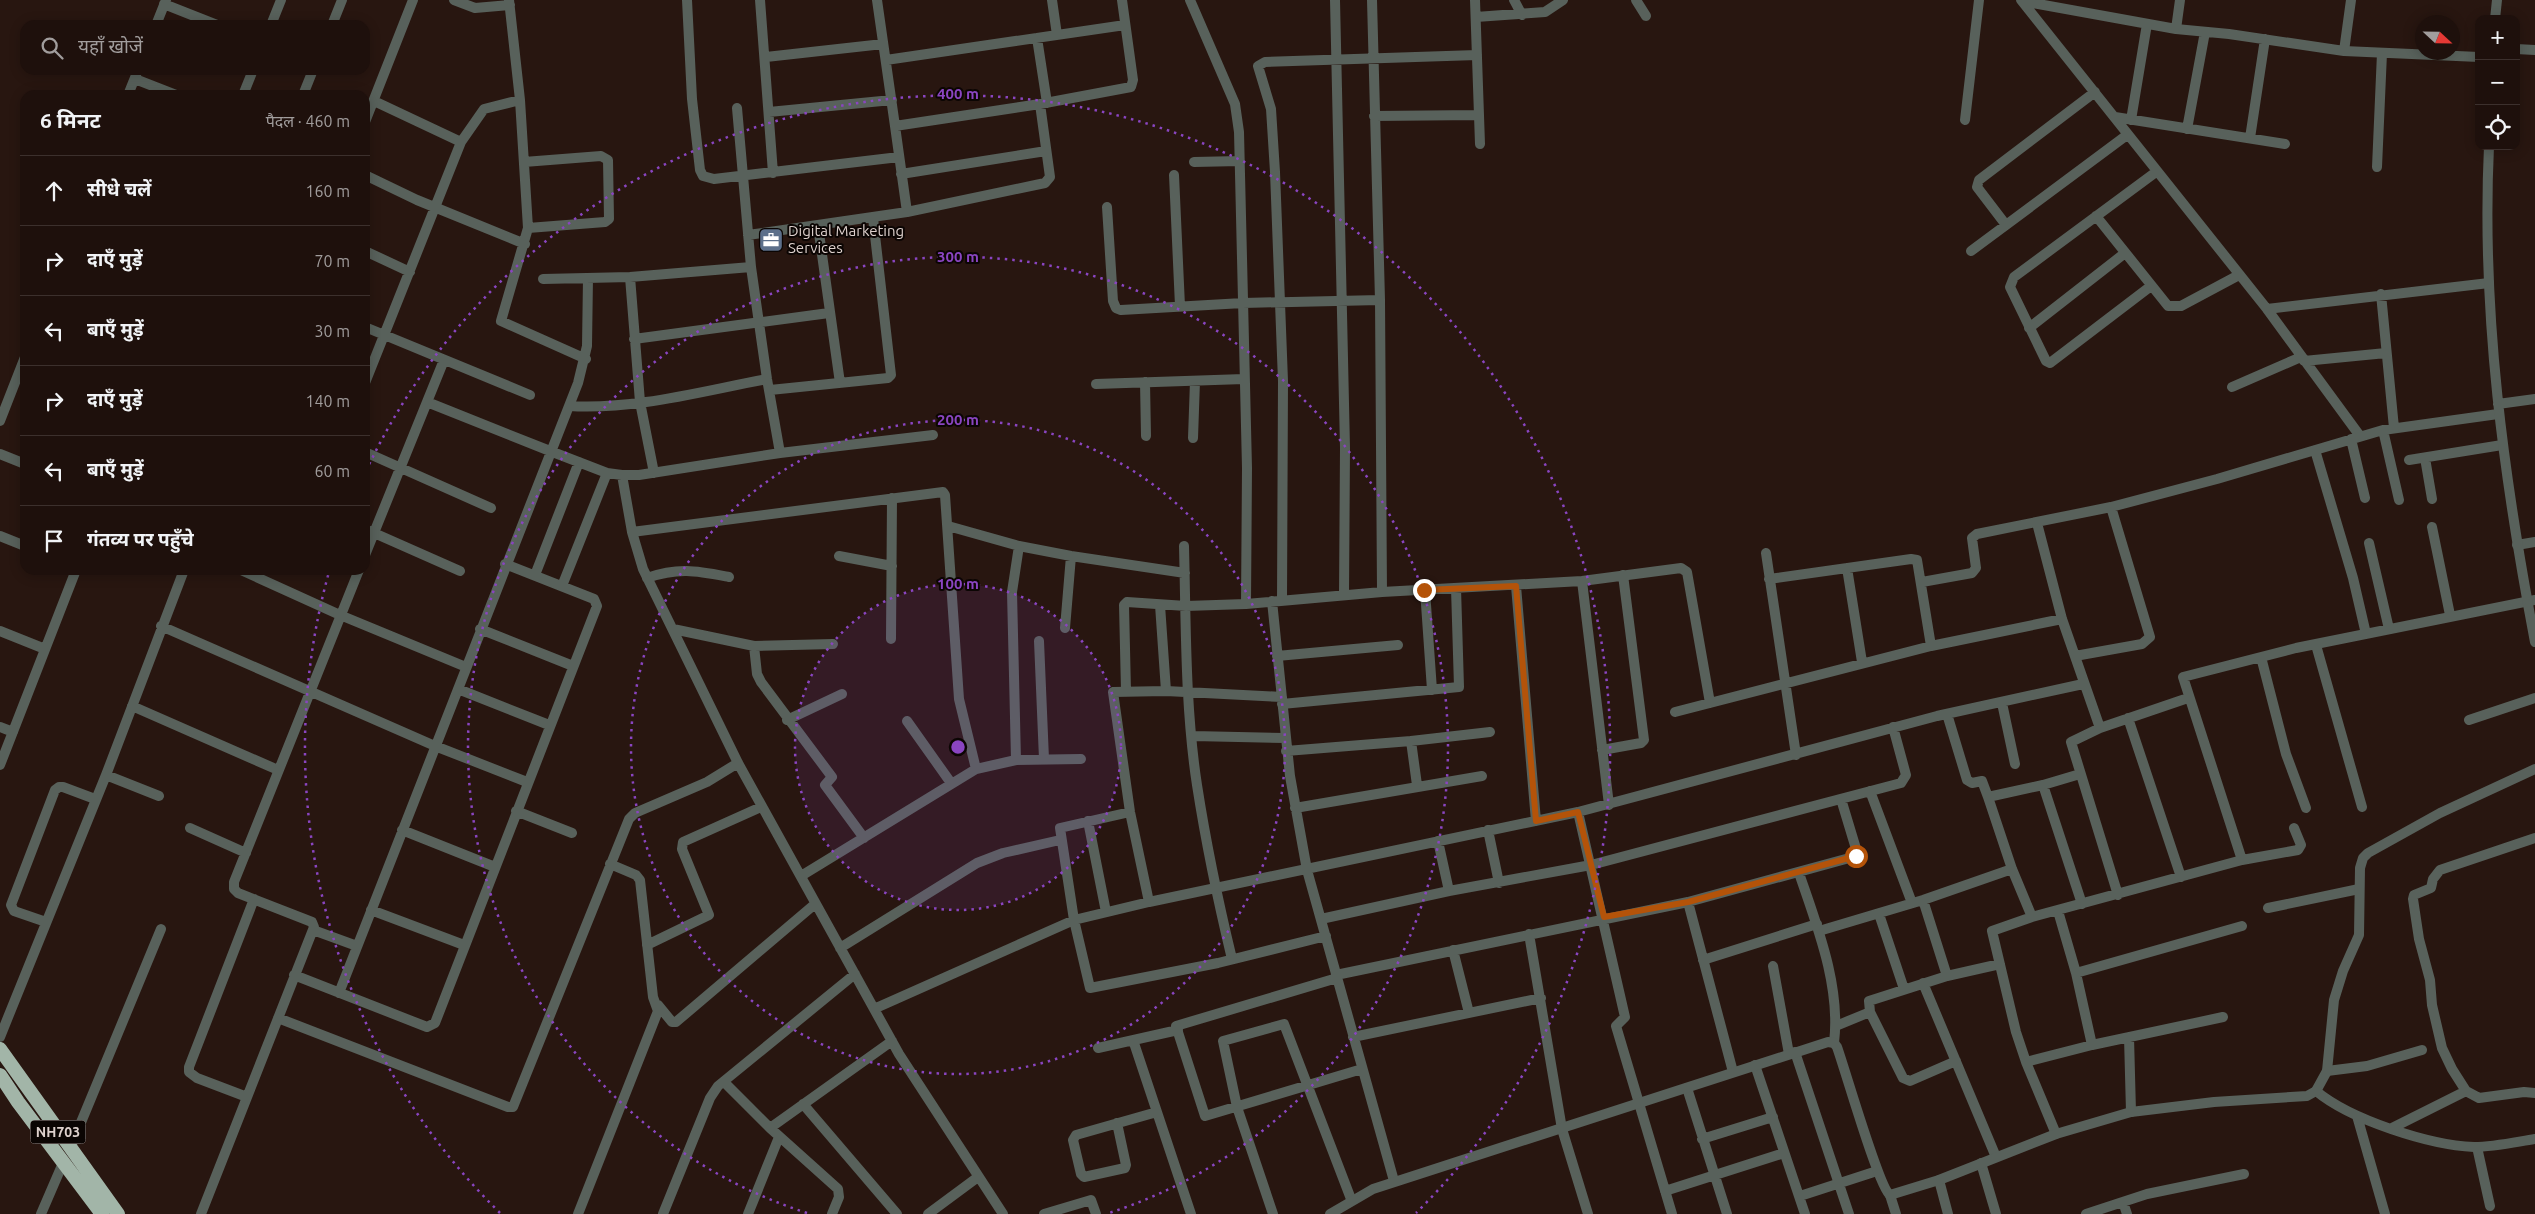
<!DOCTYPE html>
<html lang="hi">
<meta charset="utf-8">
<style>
:root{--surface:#1e100c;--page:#2b1e1a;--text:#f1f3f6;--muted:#a19d9d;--line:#3c302d}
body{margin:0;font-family:Ubuntu,"Noto Sans Devanagari",sans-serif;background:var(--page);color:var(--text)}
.controls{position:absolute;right:15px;top:15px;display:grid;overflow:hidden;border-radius:10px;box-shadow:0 2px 12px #0003}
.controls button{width:45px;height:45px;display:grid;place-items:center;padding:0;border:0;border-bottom:1px solid var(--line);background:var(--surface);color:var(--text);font:25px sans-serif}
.compass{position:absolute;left:2415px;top:15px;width:45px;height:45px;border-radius:50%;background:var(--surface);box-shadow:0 2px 12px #0003;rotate:112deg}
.stop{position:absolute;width:15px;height:15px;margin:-11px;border:4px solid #b45309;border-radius:50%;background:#fff}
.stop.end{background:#b45309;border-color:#fff;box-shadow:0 1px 5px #0008}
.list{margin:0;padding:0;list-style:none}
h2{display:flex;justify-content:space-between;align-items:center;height:65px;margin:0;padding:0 20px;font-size:21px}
h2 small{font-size:16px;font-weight:400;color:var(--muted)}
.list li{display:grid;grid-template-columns:32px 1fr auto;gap:15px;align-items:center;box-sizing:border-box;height:70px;padding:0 20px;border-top:1px solid var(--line)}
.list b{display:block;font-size:19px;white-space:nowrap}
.list em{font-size:16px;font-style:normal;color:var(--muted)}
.icon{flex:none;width:28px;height:28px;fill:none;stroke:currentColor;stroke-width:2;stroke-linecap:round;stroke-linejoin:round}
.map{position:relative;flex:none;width:2535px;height:1214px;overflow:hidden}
.search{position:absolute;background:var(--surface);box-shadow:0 2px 12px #0003;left:20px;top:20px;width:350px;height:55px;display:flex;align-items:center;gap:12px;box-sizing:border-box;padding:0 18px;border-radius:15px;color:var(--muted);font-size:19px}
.panel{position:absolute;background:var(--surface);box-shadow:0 2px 12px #0003;left:20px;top:90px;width:350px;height:485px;border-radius:15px}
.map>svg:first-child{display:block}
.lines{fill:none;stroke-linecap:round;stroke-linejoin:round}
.minor{stroke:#58615b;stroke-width:10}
.tertiary{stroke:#58615b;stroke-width:10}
.trunk{stroke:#a2b5a8;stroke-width:14}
.route{stroke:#b45309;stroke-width:6}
.ring{fill:none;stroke:#8a45c1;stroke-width:2.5;stroke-dasharray:2.5 5}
.labels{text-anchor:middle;stroke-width:4;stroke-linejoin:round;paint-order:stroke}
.shield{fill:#0b0503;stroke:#9e9390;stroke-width:1}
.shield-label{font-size:14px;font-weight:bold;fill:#ddd0cc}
.poi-label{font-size:15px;fill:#ddd0cc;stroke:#0b0503;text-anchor:start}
.centre{fill:#8a45c1;stroke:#0b0503;stroke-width:2.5}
.ring-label{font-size:15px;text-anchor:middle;font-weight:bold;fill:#8a45c1;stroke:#0b0503;stroke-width:4;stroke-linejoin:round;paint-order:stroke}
</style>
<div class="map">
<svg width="2535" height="1214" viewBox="0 0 2535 1214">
<rect width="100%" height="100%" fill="#281610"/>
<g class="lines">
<!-- minor -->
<path class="minor" d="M454,0L475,8L510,5
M509,0L520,100L528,228L501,321L586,359
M687,0L692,99L700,170L703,176L714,179L899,157
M760,0L773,173
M877,0L895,126L1040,104L1131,87L1133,80L1122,0
M1052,0L1057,35
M1190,0L1235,104L1239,132L1247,468L1246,604
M1335,0L1345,448L1344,595
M1372,0L1380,300L1382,592
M1475,0L1480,144
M1514,0L1522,15
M1636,0L1646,16
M2021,0L2267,309L2360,436
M2022,1L2176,29L2229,34L2344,51L2479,57
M164,4L217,25
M1476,17L1545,12L1563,0
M156,25L166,0
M271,25L281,0
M332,25L342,0
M2176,29L2180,0
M1037,38L1047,103
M2516,49L2535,50
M2344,51L2351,0
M766,57L883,44
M886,60L1125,25
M135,79L176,95
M128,95L138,70
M243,95L253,70
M303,95L313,70
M374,101L461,142
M737,108L751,267L767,379L780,453
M769,112L892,100
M1374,116L1479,115
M2115,117L2285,144
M1965,120L1979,0
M2131,120L2147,24
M365,122L413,0
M895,126L907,212
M2187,129L2205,32
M2250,138L2265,39
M524,162L601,156L608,160L609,219L605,222L528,228
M1194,162L1240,161
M2377,167L2382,53
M901,174L1046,151
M365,175L417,200L525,244
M1174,175L1180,306
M1107,207L1113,301L1116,308L1121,310L1243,303L1380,300
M2096,216L2168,306H2181L2239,275
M2006,225L1977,187L1979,180L2095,92
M818,226L840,383
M748,235L907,212L1045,183L1050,177L1040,104
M365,251L410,272
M1971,251L2127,135
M630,277L640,402L654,473
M543,279L630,277L751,267
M2151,286L2050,363L2046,361L2010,287L2014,277L2156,172
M2381,294L2394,428
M2267,309L2489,283
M365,327L530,395
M2029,328L2125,253
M634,339L829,313
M2304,361L2386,353
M1145,382L1146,436
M365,383L461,142L484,109L520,100
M1096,384L1244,379
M2232,387L2301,357
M770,390L888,378L891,375L873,218
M427,402L550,451L607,473L622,475L632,532L643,569L738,763L899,1054L1003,1214
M569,406C635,410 702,391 767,379
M0,421L25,357
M2383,430L2399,500
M1193,438L1195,381
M2351,439L2365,498
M2315,450L2353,578L2366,634
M365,452L491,508
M0,454L25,464
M2425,458L2432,499
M2409,460L2502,445
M622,475H639L780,453L933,435
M2037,523L2062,619L2100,728
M948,526L1019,546L1071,556L1185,573
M2432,527L2450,615
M365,529L460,571
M632,532L943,492L945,495L959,699L976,769
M0,536L25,546
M2369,543L2389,629
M2517,545L2535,542
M1184,546C1186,624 1185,707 1197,785C1206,843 1218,901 1232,959
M1766,553L1796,755
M365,555L444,360
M839,556L892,566
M1847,568L1862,662
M241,570L340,615L466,667
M535,575L579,462
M647,578C679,567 697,571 729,577
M1769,579L1911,559L1917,560L1931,646
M1582,581L1609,805
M1922,582L1972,573L1976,568L1972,538L1977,534L2111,507L2217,479L2383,430L2498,414
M562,586L607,473
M1516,586L1536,821
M1425,590L1432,690
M1282,600L1283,381L1275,172L1271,109L1258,66L1265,62L1477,55
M1272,601L1290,776L1307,870L1394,1181
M1160,605L1166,691
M161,626L435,746L527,782
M1065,628L1071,556
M480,629L573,666
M673,629L754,646L833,644
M0,631L45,649
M891,639L892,498
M1039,641L1044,759
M2316,645L2362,807
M754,646L757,674L761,682L832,777L825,785L864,838
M1277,656L1398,645
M2075,656L2142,644L2150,637L2111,507
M2261,657L2286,754L2306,808
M458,689L549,725
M1126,691L1124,605L1127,602L1186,606L1246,604L1382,592L1582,581L1681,568L1687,572L1710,703
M2002,703L2015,764
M1282,704L1459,687L1456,588
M132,706L278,770
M1675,712L1931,646L2062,619
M1947,714L1967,780L1972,783L1982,781L1988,797
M2128,718L2181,877
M787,720L842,694
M2469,720L2535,698
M907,721L951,783
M0,727L13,732
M1193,736L1285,738
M1411,741L1417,785
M1602,750L1641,743L1644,740L1623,575
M1286,751L1411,741L1490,732
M1016,760L1012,592L1019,546
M0,765L76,570
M106,775L159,796
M2043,785L2082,904
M1870,791L1912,903
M1295,808L1482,776
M516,811L572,833
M1130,812L1060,828L1074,920L1090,988L1218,963L1326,936
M1578,812L1625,1017L1616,1026L1672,1214
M1088,821L1106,912
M190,828L246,853
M402,830L495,867
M1488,830L1499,883
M2535,838L2440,870L2433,879L2431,888L2414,895L2413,899L2419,939L2430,980L2432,1005L2442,1048L2452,1069L2466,1091L2479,1098L2524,1092L2535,1093
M1438,841L1449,891
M2242,860L2183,677L2296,648L2535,600
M1799,873C1817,926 1841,986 1834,1043
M801,876L976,769L1016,760L1081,759
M2118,895L2071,742L2100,728L2188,698
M1923,900L1947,976
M1149,902L1130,812L1113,692L1166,691L1282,697
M1688,902L1733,1072
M2268,908L2359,889
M371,910L464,945
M2058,911L2076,973L2092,1045
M1879,914L1904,989
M2032,917L2012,869L1988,797L2043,785L2080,774
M1321,919L1449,891L1591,865L1901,783L1906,775L1893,727
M46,922L14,911L11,905L55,790L59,787H63L95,799
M313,930L357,946
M1819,931L1923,900L2012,869
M1529,934L1562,1129L1588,1214
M647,945L709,915L682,849L683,842L761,807
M840,948L977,863L1003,853L1060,840
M1453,950L1469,1013
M1703,960L1817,924
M1773,966L1789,1054
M2076,973L2242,926
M294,975L427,1027L435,1023L597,606L594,599L505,564
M1336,975L1688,902L1853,857L1857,852L1841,799
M1337,978L1176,1026L1205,1116L1362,1069
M1923,983L1996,1157
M339,993L578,383L587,346L588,278
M658,1005L672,1022H676L815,904
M876,1008L1074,920L1149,902L1578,812L1937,716L2083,684
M278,1018L508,1107H513L629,819L635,813L707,782L738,763
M1836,1026L1870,1012
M0,1037L106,775L184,570
M1353,1037L1541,998
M2129,1037L2131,1112
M1133,1040L1191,1214
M1098,1048L1178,1030
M1795,1052L1849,1214
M1956,1061L1910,1081L1903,1078L1870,1012L1869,1001L1947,976L2000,964
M2026,1062L2092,1045L2223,1017
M1755,1065L1805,1214
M2327,1071L2367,1066L2422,1050
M724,1082L770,1128L838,1189L839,1197L832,1214
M1687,1088L1727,1214
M2316,1091C2351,1120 2429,1145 2474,1147C2494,1147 2516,1142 2535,1139
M247,1097L197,1078L189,1072V1067L254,899
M803,1104L897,1214
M2357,1116L2385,1214
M1117,1123L1126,1165L1125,1168L1084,1177L1081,1174L1073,1140L1076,1135L1157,1112
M770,1128L892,1041
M2392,1128L2466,1091
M2056,1134L2026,1062L2016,1032L1992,931L2032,917L2242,860L2298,850L2301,845L2294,828
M1702,1139L1773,1117
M2477,1147L2490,1206
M70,1149L161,929
M1981,1163L1996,1214
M1939,1180L1948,1214
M1665,1191L1784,1153
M1890,1195L1896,1214
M1800,1196L1877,1171
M2123,1202L2127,1214
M41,1214L63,1163
M201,1214L314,927L312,922L238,893L234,889V882L359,570
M578,1214L658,1011L653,997L640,880L636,875L610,864
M663,1214L710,1098L718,1086L855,974
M748,1214L779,1137
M928,1214L978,1177
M1044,1214L1091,1200L1096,1214
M1273,1214L1237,1107L1223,1041L1284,1024L1351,1199
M2086,1214L2147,1194L2244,1174"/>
<!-- tertiary -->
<path class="tertiary" d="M2495,19L2497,0
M2489,146C2481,313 2504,479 2535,642
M2498,404L2535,399
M1330,1214L1373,1189L1828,1042L1834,1043L1837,1047C1845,1069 1879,1188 1890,1195L1939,1180L2056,1134L2131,1112L2214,1102L2307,1096L2316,1091L2327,1071L2334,1000L2343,971L2359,935L2360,868L2363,858L2368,853L2440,813L2535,769"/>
<!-- trunk -->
<path class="trunk" d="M0,1049L118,1214
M0,1075L18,1102L102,1214"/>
</g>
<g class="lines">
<!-- route -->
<path class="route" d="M1424,590L1516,586L1536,821L1578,812L1604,917L1688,902L1856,856"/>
</g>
<!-- distance rings -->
<circle cx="958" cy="747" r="163" fill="#8a45c1" fill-opacity=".12"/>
<g class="ring">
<circle cx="958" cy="747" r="163"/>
<circle cx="958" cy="747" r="327"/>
<path d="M807 1213A490 490 0 1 1 1109 1213"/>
<path d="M500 1213A653 653 0 0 1 329 572M366 471A653 653 0 1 1 1416 1213"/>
</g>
<!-- icons -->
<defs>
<symbol id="office-square" viewBox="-11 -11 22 22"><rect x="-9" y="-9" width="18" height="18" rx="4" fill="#5c6f8a" stroke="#0b0503"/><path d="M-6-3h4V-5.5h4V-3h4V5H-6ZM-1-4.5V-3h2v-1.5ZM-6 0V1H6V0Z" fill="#fff"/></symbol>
</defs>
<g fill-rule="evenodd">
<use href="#office-square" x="757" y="226" width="28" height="28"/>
</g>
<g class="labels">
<!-- shield labels -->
<rect class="shield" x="30.5" y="1120.5" width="55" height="23" rx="4"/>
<g class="shield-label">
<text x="58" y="1137">NH703</text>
</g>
<!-- poi labels -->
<g class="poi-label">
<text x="788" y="236">Digital Marketing<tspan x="788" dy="17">Services</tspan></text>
</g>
</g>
<circle cx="958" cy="747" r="8" class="centre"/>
<g class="ring-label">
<text x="958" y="99">400 m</text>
<text x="958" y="262">300 m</text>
<text x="958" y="425">200 m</text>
<text x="958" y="589">100 m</text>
</g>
</svg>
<div class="controls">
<button>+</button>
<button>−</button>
<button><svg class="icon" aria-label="locate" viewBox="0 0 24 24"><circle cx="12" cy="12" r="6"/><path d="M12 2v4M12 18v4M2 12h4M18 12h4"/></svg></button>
</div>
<svg class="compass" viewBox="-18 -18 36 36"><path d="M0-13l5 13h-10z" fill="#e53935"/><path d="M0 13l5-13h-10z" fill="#a19d9d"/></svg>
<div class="stop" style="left:1856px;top:856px"></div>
<div class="stop end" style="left:1424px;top:590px"></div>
<div class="search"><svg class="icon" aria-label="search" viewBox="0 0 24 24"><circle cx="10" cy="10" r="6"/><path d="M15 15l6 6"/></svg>यहाँ खोजें</div>
<section class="panel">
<h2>6 मिनट<small>पैदल · 460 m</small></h2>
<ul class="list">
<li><svg class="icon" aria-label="ahead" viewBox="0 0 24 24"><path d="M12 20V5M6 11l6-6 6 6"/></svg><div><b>सीधे चलें</b></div><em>160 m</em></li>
<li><svg class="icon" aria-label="right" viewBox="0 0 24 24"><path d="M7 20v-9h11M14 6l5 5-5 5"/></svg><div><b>दाएँ मुड़ें</b></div><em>70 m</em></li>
<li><svg class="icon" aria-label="left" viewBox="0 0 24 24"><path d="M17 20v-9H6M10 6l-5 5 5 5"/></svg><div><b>बाएँ मुड़ें</b></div><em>30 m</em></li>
<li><svg class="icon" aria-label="right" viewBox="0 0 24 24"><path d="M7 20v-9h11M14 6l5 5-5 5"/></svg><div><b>दाएँ मुड़ें</b></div><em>140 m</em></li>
<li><svg class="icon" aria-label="left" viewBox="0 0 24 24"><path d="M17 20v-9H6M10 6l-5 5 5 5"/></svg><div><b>बाएँ मुड़ें</b></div><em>60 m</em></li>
<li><svg class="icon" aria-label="arrive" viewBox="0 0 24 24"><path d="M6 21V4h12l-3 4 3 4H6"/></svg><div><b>गंतव्य पर पहुँचे</b></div></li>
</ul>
</section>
</div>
